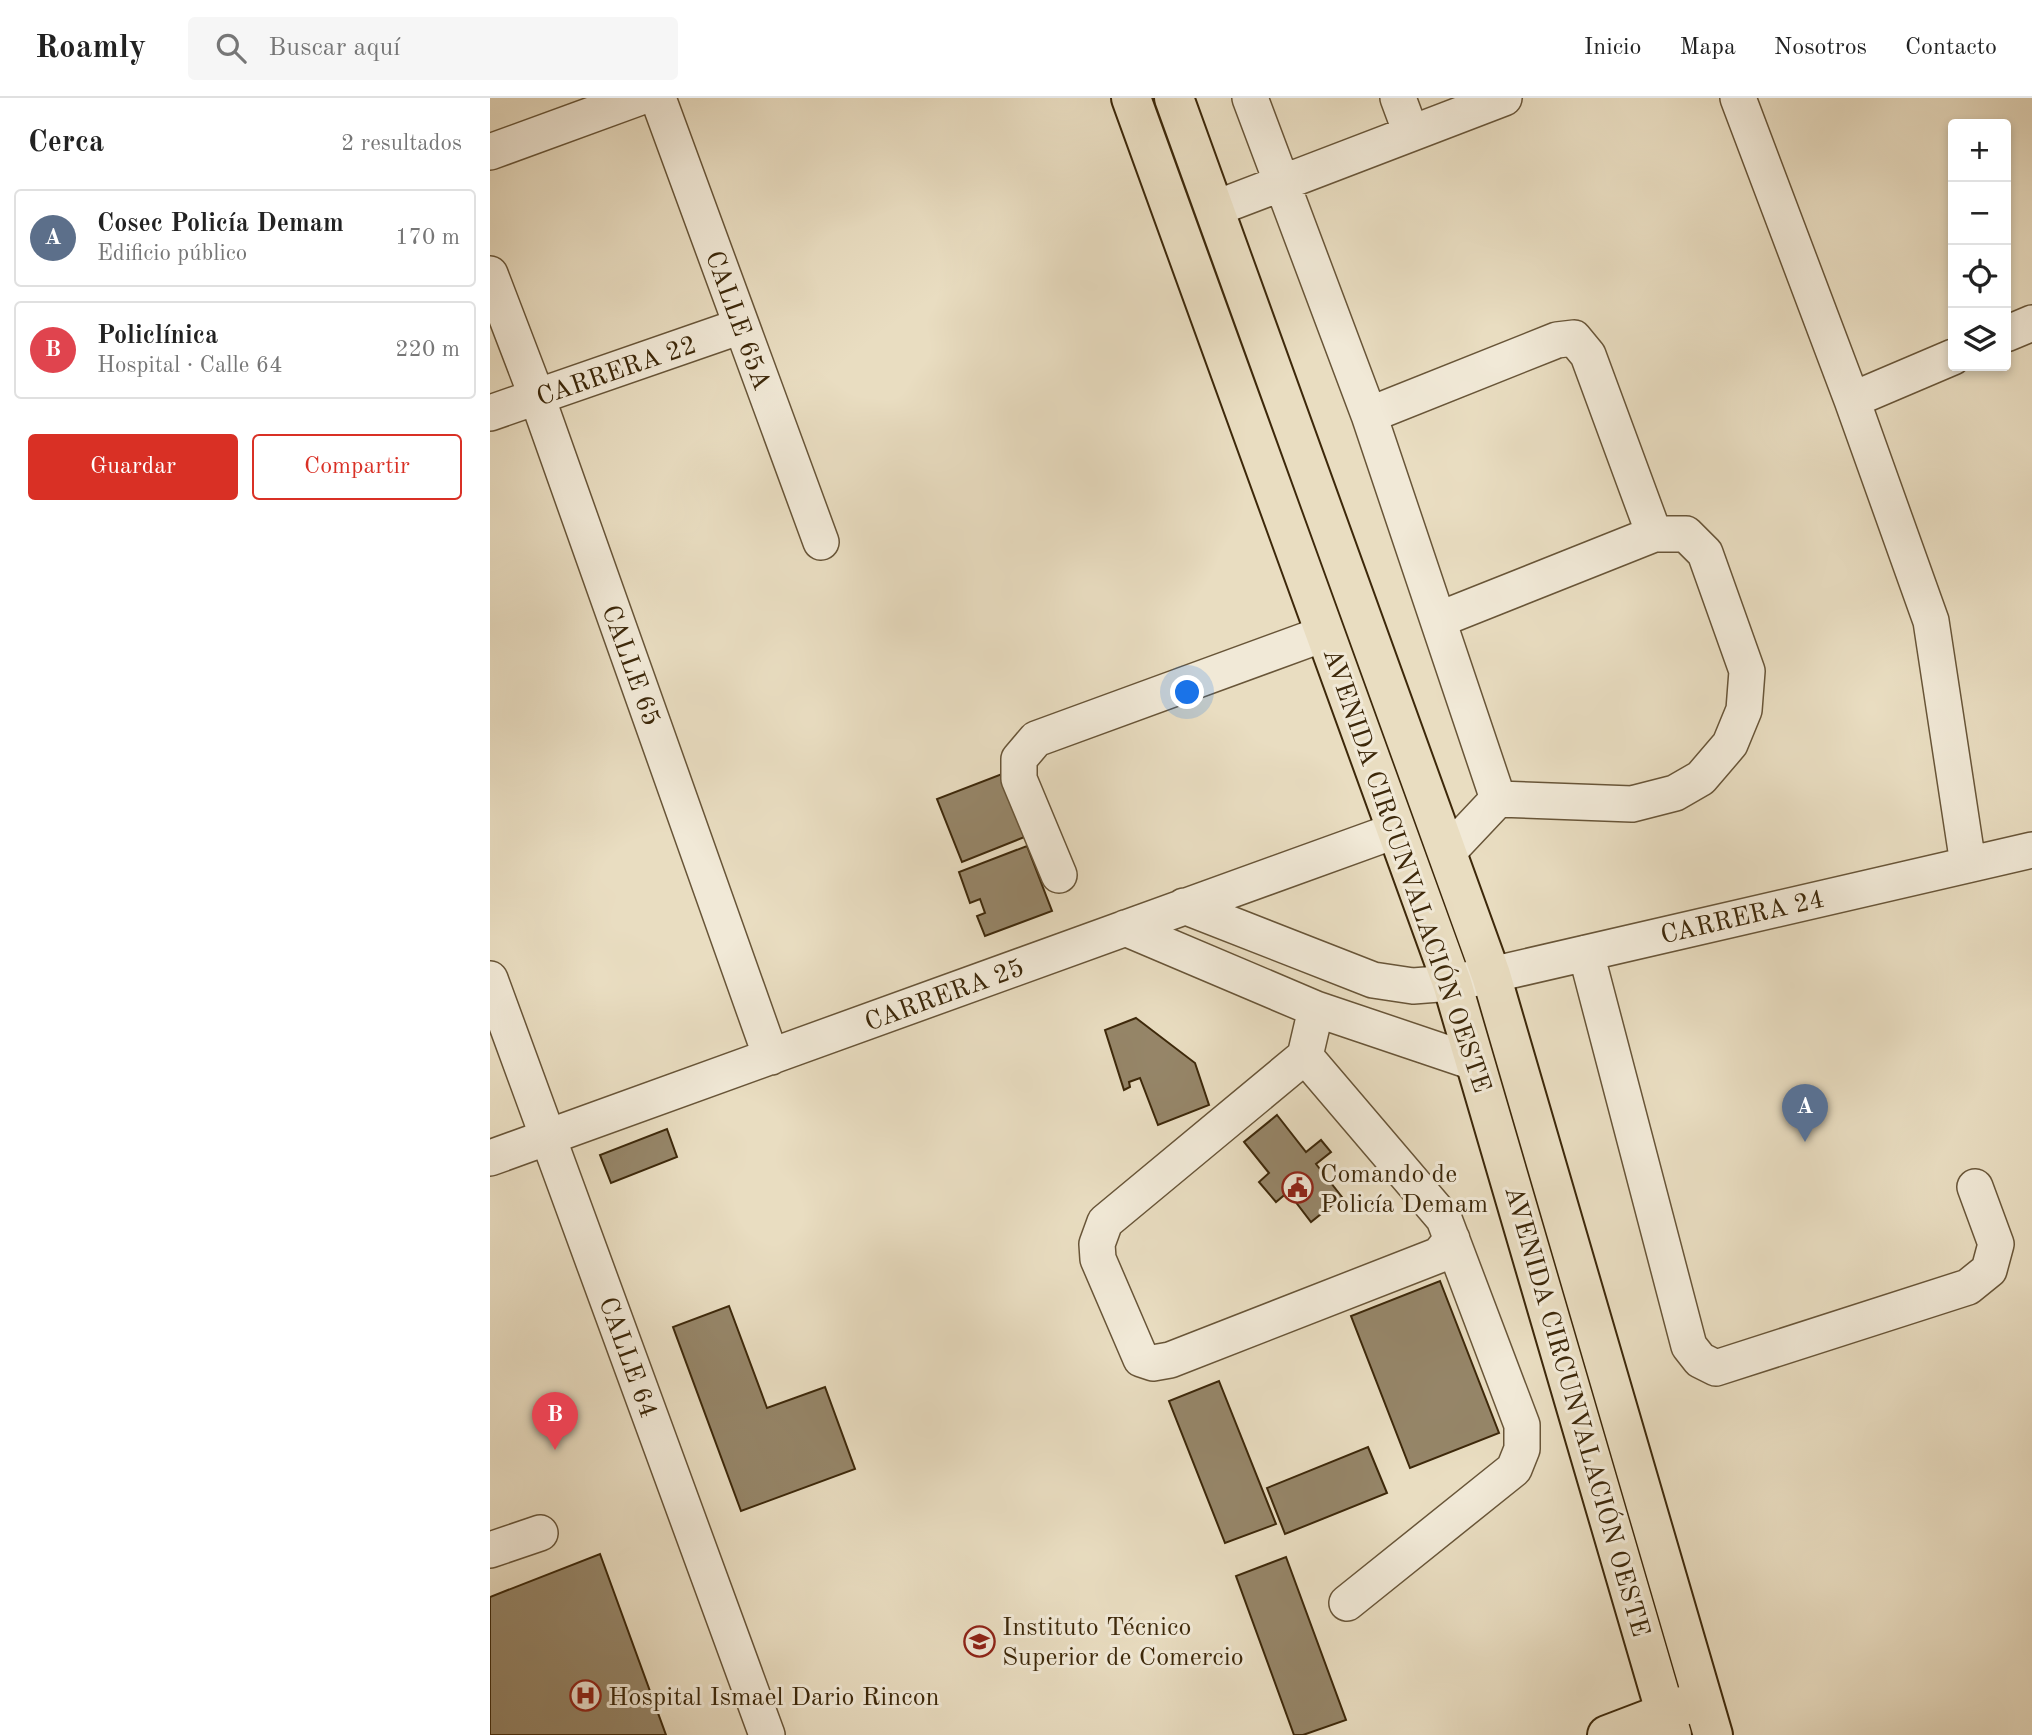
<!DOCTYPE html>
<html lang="es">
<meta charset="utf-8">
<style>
:root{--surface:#fff;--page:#f6f6f6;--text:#222;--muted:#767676;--line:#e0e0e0;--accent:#d93025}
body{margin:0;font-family:"Old Standard TT",serif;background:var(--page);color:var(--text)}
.controls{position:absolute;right:21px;top:21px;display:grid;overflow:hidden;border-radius:7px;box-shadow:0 4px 10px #0003}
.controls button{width:63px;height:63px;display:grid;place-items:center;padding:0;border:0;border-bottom:2px solid var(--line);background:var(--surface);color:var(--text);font:35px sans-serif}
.you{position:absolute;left:698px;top:595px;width:24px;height:24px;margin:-18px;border:5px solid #fff;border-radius:50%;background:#1a73e8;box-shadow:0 0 0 10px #1a73e833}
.badge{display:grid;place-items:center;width:46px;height:46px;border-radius:50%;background:var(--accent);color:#fff;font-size:23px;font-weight:700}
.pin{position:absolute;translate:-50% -58px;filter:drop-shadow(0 2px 4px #0008)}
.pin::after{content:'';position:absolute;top:37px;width:24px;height:21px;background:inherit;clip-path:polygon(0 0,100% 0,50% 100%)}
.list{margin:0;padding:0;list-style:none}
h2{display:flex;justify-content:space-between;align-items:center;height:91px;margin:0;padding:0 28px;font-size:30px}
h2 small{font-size:23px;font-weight:400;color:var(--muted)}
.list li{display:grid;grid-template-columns:46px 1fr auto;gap:21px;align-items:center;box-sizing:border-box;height:98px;margin:0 14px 14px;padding:0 14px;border:2px solid var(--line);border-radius:7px}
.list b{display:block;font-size:26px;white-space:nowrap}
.list p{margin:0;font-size:23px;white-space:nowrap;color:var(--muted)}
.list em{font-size:23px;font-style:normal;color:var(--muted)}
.actions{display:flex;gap:14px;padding:21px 28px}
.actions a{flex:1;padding:16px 0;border:2px solid var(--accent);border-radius:7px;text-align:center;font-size:24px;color:var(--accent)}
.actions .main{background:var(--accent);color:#fff}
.icon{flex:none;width:38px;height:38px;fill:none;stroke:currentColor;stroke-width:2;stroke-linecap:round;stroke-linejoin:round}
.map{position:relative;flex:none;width:1542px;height:1637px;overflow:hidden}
header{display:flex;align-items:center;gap:42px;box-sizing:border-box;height:98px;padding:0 35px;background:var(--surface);border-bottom:2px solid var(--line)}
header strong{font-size:33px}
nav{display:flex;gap:38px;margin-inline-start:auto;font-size:24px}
.search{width:490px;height:63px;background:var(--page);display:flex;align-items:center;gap:18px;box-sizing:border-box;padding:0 24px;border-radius:7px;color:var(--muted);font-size:26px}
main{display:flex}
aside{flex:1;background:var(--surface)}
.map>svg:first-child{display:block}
.building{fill:#968669;stroke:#3d280a;stroke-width:2}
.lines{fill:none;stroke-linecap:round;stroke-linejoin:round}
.minor-casing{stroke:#685538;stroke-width:38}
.major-casing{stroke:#3d280a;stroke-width:42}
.minor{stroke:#f1e9d7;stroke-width:35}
.major{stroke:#e9ddc1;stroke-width:38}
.labels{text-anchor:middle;stroke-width:6;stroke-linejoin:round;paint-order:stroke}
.street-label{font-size:26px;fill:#3d280a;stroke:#f1e9d7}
.poi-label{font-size:26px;fill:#3d280a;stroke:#f1e9d7;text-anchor:start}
</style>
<header>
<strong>Roamly</strong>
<div class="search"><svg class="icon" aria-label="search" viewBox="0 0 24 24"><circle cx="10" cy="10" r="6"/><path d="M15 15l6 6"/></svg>Buscar aquí</div>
<nav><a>Inicio</a><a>Mapa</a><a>Nosotros</a><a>Contacto</a></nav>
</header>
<main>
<aside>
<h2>Cerca<small>2 resultados</small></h2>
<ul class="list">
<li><span class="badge" style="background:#5c6f8a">A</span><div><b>Cosec Policía Demam</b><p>Edificio público</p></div><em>170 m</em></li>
<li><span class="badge" style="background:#e0444e">B</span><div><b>Policlínica</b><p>Hospital · Calle 64</p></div><em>220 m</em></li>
</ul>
<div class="actions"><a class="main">Guardar</a><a>Compartir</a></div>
</aside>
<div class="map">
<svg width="1542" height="1637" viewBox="0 0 1542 1637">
<rect width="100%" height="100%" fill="#e9ddc1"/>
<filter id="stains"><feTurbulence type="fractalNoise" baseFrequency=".00286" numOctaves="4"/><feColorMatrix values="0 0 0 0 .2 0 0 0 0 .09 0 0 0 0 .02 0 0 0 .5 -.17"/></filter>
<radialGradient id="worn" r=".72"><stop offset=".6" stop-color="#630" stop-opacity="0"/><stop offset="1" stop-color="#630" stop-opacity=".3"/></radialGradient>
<!-- building -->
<path class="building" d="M512,676L537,738L472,764L447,701Z
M537,748L562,813L495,838L487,818L495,815L490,801L480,805L469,774Z
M646,920L705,965L719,1007L668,1027L650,980L639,984L640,989L634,992L615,932Z
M787,1017L816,1054L831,1042L841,1054L826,1066L852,1099L821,1124L798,1094L786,1104L769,1084L779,1075L754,1044Z
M177,1031L187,1059L121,1085L110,1057Z
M950,1183L1009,1335L920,1370L861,1218Z
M239,1208L277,1310L335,1289L365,1371L251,1413L183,1229Z
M729,1283L786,1426L735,1445L679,1303Z
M878,1349L897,1395L795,1436L777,1390Z
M110,1456L176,1637H0V1499Z
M796,1459L856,1622L813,1637H804L746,1478Z"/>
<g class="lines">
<defs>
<path id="minor" d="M168,0L331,444
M760,0L879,317L1008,701
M908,0L921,35
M1248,0L1362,302L1441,523L1478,766
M0,54L148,0
M724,111L1014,0
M0,176L47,299L281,959
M1516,236L1542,225
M1362,302L1463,259
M0,315L251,228
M879,317L1067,242L1084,240L1098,257L1164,436
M948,522L1164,436H1196L1215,455L1257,573L1254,612L1240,646L1211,680L1185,695L1142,706L1008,701L958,754
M569,777L529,681V661L546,641L836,535
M694,808L883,882L923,888L962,885L1001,877L1542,752
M635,830L826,911L986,965
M1096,855L1199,1248L1210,1262L1226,1270L1478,1189L1499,1172L1506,1146L1485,1089
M0,881L277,1637
M826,911L815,958L954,1121L1032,1327V1351L1024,1371L857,1505
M815,958L615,1124L607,1146L608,1161L651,1261L663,1265L680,1262L949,1157L962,1141
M0,1060L907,732
M0,1452L50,1435"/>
<path id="major" d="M641,0L962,885L1182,1637
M684,0L1001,877L1223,1637
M1117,1637L1201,1605"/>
</defs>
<!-- minor casing -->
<use href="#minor" class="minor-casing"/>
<!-- major casing -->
<use href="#major" class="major-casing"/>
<!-- minor -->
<use href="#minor" class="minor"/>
<!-- major -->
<use href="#major" class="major"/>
</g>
<!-- icons -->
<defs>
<symbol id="civic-ring" viewBox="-11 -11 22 22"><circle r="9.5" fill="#f1e9d7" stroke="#8f2418" stroke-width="1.5"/><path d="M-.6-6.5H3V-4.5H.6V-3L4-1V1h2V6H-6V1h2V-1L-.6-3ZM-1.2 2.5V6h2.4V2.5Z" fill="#8f2418"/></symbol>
<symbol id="university-ring" viewBox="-11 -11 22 22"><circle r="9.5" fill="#f1e9d7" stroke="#8f2418" stroke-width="1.5"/><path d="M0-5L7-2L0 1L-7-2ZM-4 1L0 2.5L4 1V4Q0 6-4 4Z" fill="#8f2418"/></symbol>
<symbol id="hospital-ring" viewBox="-11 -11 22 22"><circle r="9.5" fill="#f1e9d7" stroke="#8f2418" stroke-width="1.5"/><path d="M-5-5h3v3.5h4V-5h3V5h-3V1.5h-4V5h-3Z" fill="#8f2418"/></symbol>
</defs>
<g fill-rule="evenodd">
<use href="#civic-ring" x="790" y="1072" width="35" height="35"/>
<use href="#university-ring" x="472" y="1526" width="35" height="35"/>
<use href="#hospital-ring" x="78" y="1580" width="35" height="35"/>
</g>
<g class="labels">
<!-- street labels -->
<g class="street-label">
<text transform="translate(249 222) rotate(70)" y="9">CALLE 65A</text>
<text transform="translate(126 272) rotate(-19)" y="9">CARRERA 22</text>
<text transform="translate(142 567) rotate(70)" y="9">CALLE 65</text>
<text transform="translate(918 772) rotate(71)" y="9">AVENIDA CIRCUNVALACIÓN OESTE</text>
<text transform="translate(1252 818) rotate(-13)" y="9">CARRERA 24</text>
<text transform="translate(454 896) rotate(-20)" y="9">CARRERA 25</text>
<text transform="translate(139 1259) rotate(70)" y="9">CALLE 64</text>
<text transform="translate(1088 1313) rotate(74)" y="9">AVENIDA CIRCUNVALACIÓN OESTE</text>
</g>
<!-- poi labels -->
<g class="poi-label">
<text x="830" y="1084">Comando de<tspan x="830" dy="30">Policía Demam</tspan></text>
<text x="512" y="1537">Instituto Técnico<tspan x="512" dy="30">Superior de Comercio</tspan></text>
<text x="118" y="1607">Hospital Ismael Dario Rincon</text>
</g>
</g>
<rect width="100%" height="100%" filter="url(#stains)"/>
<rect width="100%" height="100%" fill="url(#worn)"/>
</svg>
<div class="controls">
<button>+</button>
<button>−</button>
<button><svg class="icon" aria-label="locate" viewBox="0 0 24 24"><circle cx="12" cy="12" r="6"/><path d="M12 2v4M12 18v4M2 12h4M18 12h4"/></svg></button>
<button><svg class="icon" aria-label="layers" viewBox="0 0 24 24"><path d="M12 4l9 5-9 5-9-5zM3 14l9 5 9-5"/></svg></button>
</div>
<div class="you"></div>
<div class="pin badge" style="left:1315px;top:1044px;background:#5c6f8a">A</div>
<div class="pin badge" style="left:65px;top:1352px;background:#e0444e">B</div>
</div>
</main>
